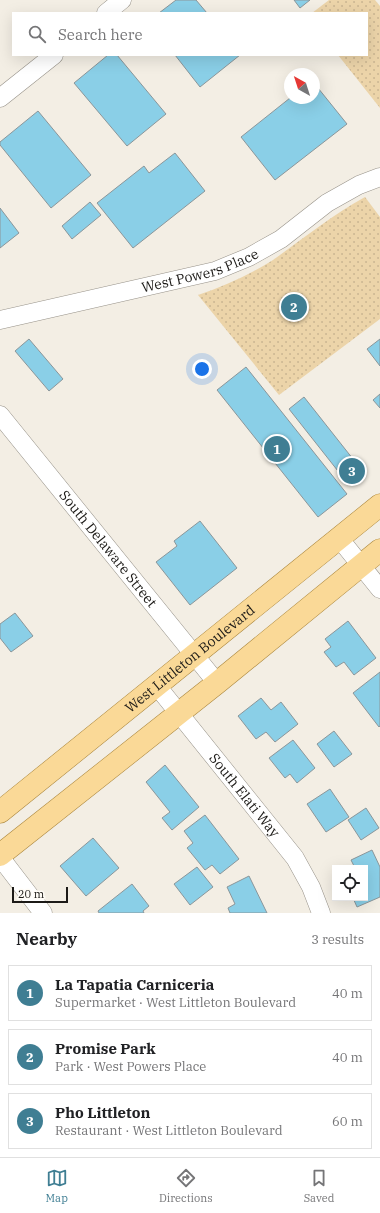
<!DOCTYPE html>
<meta charset="utf-8">
<style>
:root{--surface:#fff;--page:#f6f6f6;--text:#202124;--muted:#757577;--line:#e0e0e0;--accent:#3f7e93}
body{margin:0;font-family:"IBM Plex Serif",serif;background:var(--page);color:var(--text)}
.controls{position:absolute;right:12px;bottom:12px;display:grid;overflow:hidden;border-radius:0px;box-shadow:0 4px 16px #0002}
.controls button{width:36px;height:36px;display:grid;place-items:center;padding:0;border:0;border-bottom:1px solid var(--line);background:var(--surface);color:var(--text);font:20px sans-serif}
.compass{position:absolute;left:284px;top:68px;width:36px;height:36px;border-radius:50%;background:var(--surface);box-shadow:0 4px 16px #0002;rotate:321deg}
.scale{position:absolute;left:12px;bottom:10px;width:56px;box-sizing:border-box;padding-left:4px;border:2px solid #1c1a17;border-top:0;font-size:11px;line-height:14px;white-space:nowrap;color:#1c1a17;-webkit-text-stroke:3px #fffcf6;paint-order:stroke}
.you{position:absolute;left:202px;top:369px;width:14px;height:14px;margin:-10px;border:3px solid #fff;border-radius:50%;background:#1a73e8;box-shadow:0 0 0 6px #1a73e833}
.badge{display:grid;place-items:center;width:26px;height:26px;border-radius:50%;background:var(--accent);color:#fff;font-size:13px;font-weight:700}
.pin{position:absolute;translate:-50% -50%;border:2px solid #fff;box-shadow:0 1px 4px #0006}
.list{margin:0;padding:0;list-style:none}
h2{display:flex;justify-content:space-between;align-items:center;height:52px;margin:0;padding:0 16px;font-size:17px}
h2 small{font-size:13px;font-weight:400;color:var(--muted)}
.list li{display:grid;grid-template-columns:26px 1fr auto;gap:12px;align-items:center;box-sizing:border-box;height:56px;margin:0 8px 8px;padding:0 8px;border:1px solid var(--line);border-radius:0px}
.list b{display:block;font-size:15px;white-space:nowrap}
.list p{margin:0;font-size:13px;white-space:nowrap;color:var(--muted)}
.list em{font-size:13px;font-style:normal;color:var(--muted)}
.icon{flex:none;width:22px;height:22px;fill:none;stroke:currentColor;stroke-width:2;stroke-linecap:round;stroke-linejoin:round}
.map{position:relative;flex:none;width:380px;height:913px;overflow:hidden}
.search{position:absolute;background:var(--surface);box-shadow:0 4px 16px #0002;left:12px;right:12px;top:12px;height:44px;display:flex;align-items:center;gap:10px;box-sizing:border-box;padding:0 14px;border-radius:0px;color:var(--muted);font-size:15px}
.sheet{height:244px;background:var(--surface)}
nav{display:flex;justify-content:space-around;align-items:center;box-sizing:border-box;height:56px;border-top:1px solid var(--line);background:var(--surface);font-size:11px;color:var(--muted)}
nav a{display:grid;justify-items:center;gap:2px}
nav .on{color:var(--accent)}
.map>svg:first-child{display:block}
.park{fill:url(#park-dots)}
.building{fill:#8acfe7;stroke:#8b969a}
.lines{fill:none;stroke-linecap:round;stroke-linejoin:round}
.minor-casing{stroke:#979289;stroke-width:19}
.major-casing{stroke:#aa863d;stroke-width:23}
.minor{stroke:#fff;stroke-width:18}
.major{stroke:#fad997;stroke-width:22}
.labels{text-anchor:middle;stroke-width:3;stroke-linejoin:round;paint-order:stroke}
.street-label{font-size:14px;fill:#1c1a17;stroke:#fffcf6}
</style>
<div class="map">
<svg width="380" height="913" viewBox="0 0 380 913">
<defs>
<pattern id="park-dots" width="8" height="8" patternUnits="userSpaceOnUse"><rect width="8" height="8" fill="#ecd4a9"/><path d="M2 2h.1M6 6h.1" fill="none" stroke="#cab591" stroke-width="1.8" stroke-linecap="round"/></pattern>
</defs>
<rect width="100%" height="100%" fill="#f3eee4"/>
<!-- park -->
<path class="park" d="M329,0H375L380,6V108L338,55H367V13H312Z
M365,197L380,217V319L279,395L198,295C224,286 249,275 273,260C304,238 331,216 365,197Z"/>
<!-- building -->
<path class="building" d="M176,0H196L207,13H159Z
M294,0H310L300,8Z
M108,55H117L166,114L127,146L74,83Z
M175,55H240L200,87Z
M314,83L347,124L275,180L241,137L290,98H314Z
M38,111L91,175L51,208L0,145V142Z
M175,153L205,191L133,248L97,203L144,166L149,173Z
M90,202L101,215L72,239L62,226Z
M0,208L19,233L0,248Z
M29,339L63,379L49,391L15,351Z
M380,339V366L367,349Z
M246,367L347,494L318,517L217,390Z
M380,394V408L373,400Z
M304,397L364,473L349,485L289,409Z
M200,521L237,568L190,605L156,562L177,546L174,541Z
M15,613L33,636L11,652L0,638V624Z
M348,621L376,658L354,675L344,662L336,667L324,652L331,647L325,639Z
M380,672V726L379,727L353,693Z
M261,698L271,710L281,702L298,724L275,742L266,732L256,739L238,716Z
M334,731L352,754L334,767L317,744Z
M293,740L315,768L297,783L290,774L285,778L269,758Z
M165,765L199,807L172,830L162,818L170,812L146,782Z
M330,789L349,817L326,832L307,804Z
M366,808L379,828L361,840L348,820Z
M205,815L239,859L220,874L212,865L205,870L187,848L193,843L184,831Z
M93,838L119,868L86,896L60,866Z
M372,850L380,867V897L357,907L353,898H365V868H355L351,860Z
M197,867L213,887L190,905L174,884Z
M249,876L267,913H230L228,908L235,904L227,887Z
M132,884L149,906L143,911L144,913H99L98,911Z"/>
<g class="lines">
<defs>
<g id="minor">
<path d="M106,13L122,0"/>
<path d="M0,98L54,55"/>
<path id="s1" d="M0,320L215,271L249,257L281,239L327,203L359,185L380,177"/>
<path id="s2" d="M0,415L217,683"/>
<path d="M339,538L380,589"/>
<path id="s3" d="M157,686L295,858L311,887L321,913"/>
<path d="M0,857L43,913"/>
</g>
<g id="major">
<path id="s4" d="M0,812L380,505"/>
<path d="M0,855L217,683L380,550"/>
</g>
</defs>
<!-- minor casing -->
<use href="#minor" class="minor-casing"/>
<!-- major casing -->
<use href="#major" class="major-casing"/>
<!-- minor -->
<use href="#minor" class="minor"/>
<!-- major -->
<use href="#major" class="major"/>
</g>
<g class="labels">
<!-- street labels -->
<g class="street-label">
<text dy="5" stroke="none"><textPath href="#s1" startOffset="206">West Powers Place</textPath></text>
<text dy="5" stroke="none"><textPath href="#s2" startOffset="172">South Delaware Street</textPath></text>
<text dy="5" stroke="none"><textPath href="#s4" startOffset="244">West Littleton Boulevard</textPath></text>
<text dy="5" stroke="none"><textPath href="#s3" startOffset="140">South Elati Way</textPath></text>
</g>
</g>
</svg>
<div class="controls">
<button><svg class="icon" aria-label="locate" viewBox="0 0 24 24"><circle cx="12" cy="12" r="6"/><path d="M12 2v4M12 18v4M2 12h4M18 12h4"/></svg></button>
</div>
<svg class="compass" viewBox="-18 -18 36 36"><path d="M0-13l5 13h-10z" fill="#e53935"/><path d="M0 13l5-13h-10z" fill="#757577"/></svg>
<div class="scale">20 m</div>
<div class="you"></div>
<div class="pin badge" style="left:277px;top:449px">1</div>
<div class="pin badge" style="left:294px;top:307px">2</div>
<div class="pin badge" style="left:352px;top:471px">3</div>
<div class="search"><svg class="icon" aria-label="search" viewBox="0 0 24 24"><circle cx="10" cy="10" r="6"/><path d="M15 15l6 6"/></svg>Search here</div>
</div>
<section class="sheet">
<h2>Nearby<small>3 results</small></h2>
<ul class="list">
<li><span class="badge">1</span><div><b>La Tapatia Carniceria</b><p>Supermarket · West Littleton Boulevard</p></div><em>40 m</em></li>
<li><span class="badge">2</span><div><b>Promise Park</b><p>Park · West Powers Place</p></div><em>40 m</em></li>
<li><span class="badge">3</span><div><b>Pho Littleton</b><p>Restaurant · West Littleton Boulevard</p></div><em>60 m</em></li>
</ul>
</section>
<nav>
<a class="on"><svg class="icon" aria-label="map" viewBox="0 0 24 24"><path d="M3 6l6-2 6 2 6-2v14l-6 2-6-2-6 2zM9 4v14M15 6v14"/></svg>Map</a>
<a><svg class="icon" aria-label="directions" viewBox="0 0 24 24"><path d="M12 3l9 9-9 9-9-9zM9 14v-3h6M13 9l2 2-2 2"/></svg>Directions</a>
<a><svg class="icon" aria-label="saved" viewBox="0 0 24 24"><path d="M7 4h10v16l-5-4-5 4z"/></svg>Saved</a>
</nav>
